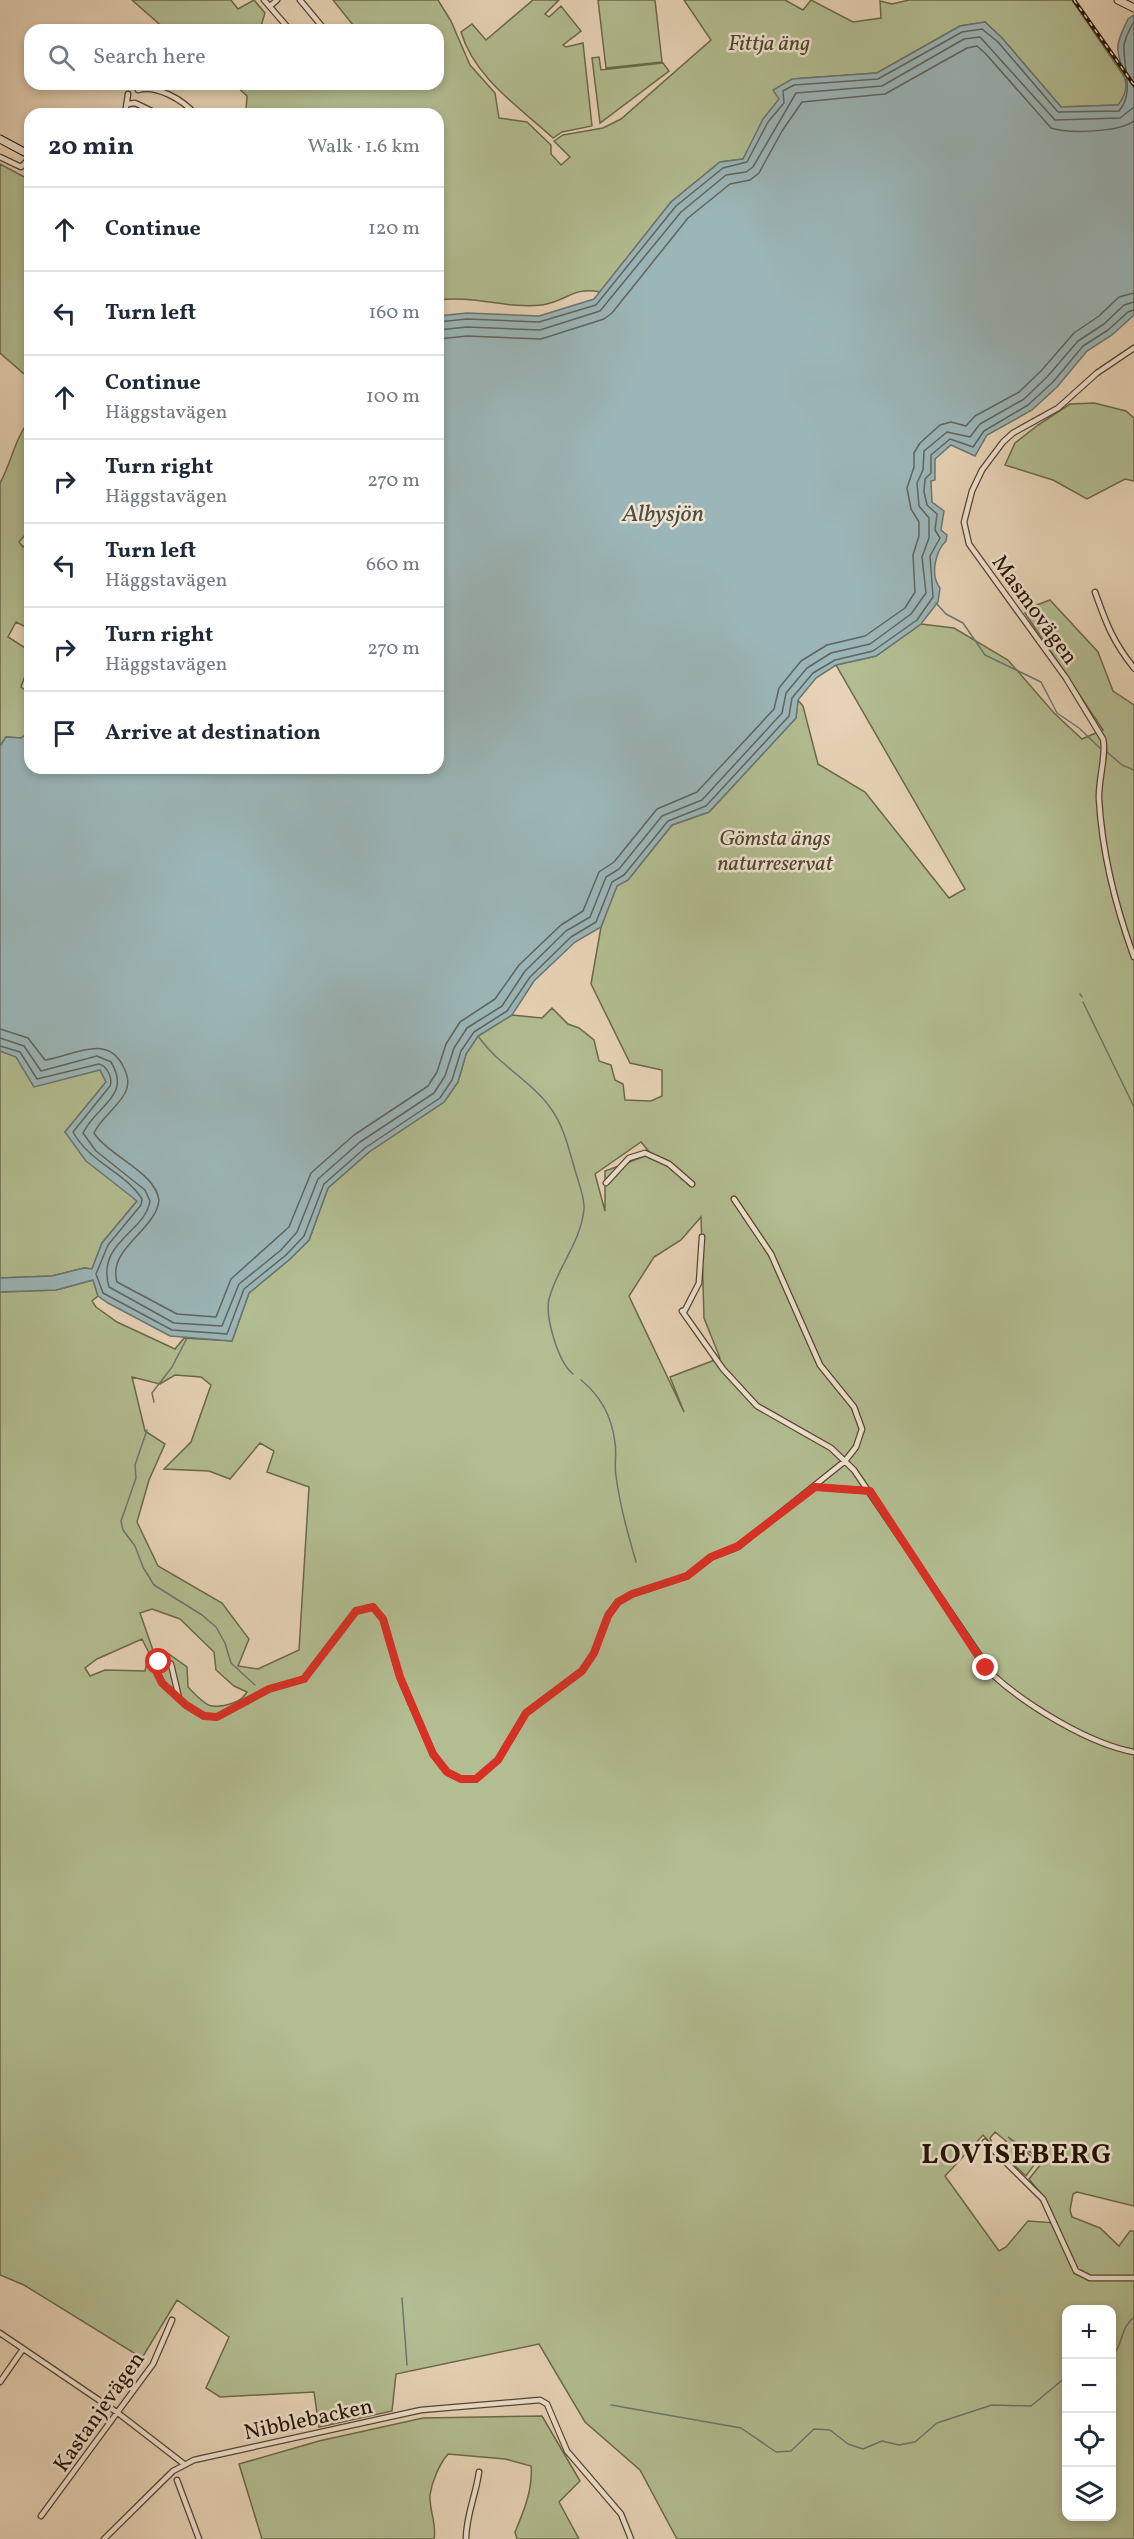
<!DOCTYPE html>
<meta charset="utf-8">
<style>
:root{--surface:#fff;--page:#f6f6f7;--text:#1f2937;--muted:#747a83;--line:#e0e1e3}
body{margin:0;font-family:Vollkorn,serif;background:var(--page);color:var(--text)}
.controls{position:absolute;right:18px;bottom:18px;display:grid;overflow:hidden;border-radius:12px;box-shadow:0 3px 9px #0003}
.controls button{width:54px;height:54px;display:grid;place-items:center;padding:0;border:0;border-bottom:2px solid var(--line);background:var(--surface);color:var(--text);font:30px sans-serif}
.stop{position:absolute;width:18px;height:18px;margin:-14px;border:4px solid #d93025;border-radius:50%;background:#fff}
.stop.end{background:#d93025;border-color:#fff;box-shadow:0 2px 6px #0008}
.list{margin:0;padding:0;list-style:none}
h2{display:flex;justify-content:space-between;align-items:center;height:78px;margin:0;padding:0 24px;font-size:26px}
h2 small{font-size:20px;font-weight:400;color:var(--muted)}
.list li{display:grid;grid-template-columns:39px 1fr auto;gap:18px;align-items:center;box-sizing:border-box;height:84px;padding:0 24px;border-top:2px solid var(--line)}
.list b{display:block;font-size:22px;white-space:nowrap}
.list p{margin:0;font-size:20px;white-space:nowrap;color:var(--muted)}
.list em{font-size:20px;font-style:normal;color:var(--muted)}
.icon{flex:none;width:33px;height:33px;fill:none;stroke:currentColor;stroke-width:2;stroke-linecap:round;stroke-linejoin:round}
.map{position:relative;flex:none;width:1134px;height:2539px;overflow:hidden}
.search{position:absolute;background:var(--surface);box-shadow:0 3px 9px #0003;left:24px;top:24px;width:420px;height:66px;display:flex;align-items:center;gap:15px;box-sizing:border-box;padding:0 21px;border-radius:18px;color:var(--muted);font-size:22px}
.panel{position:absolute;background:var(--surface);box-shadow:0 3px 9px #0003;left:24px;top:108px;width:420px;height:666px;border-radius:18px}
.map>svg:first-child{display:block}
.green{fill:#b2bd91;stroke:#6a684a;stroke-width:1.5;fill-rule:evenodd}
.water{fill:#9bb6b8;stroke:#6b7570;stroke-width:1.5}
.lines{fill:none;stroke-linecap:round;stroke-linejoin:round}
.shore{stroke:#5f655e;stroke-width:1.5}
.stream{stroke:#6b7570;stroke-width:1.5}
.street-casing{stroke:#544430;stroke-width:7}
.secondary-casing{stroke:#231403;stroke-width:9}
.street{stroke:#efe2d0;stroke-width:4.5}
.secondary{stroke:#efe2d0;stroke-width:7}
.rail-casing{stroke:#231403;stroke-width:4}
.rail{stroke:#efe2d0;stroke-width:1.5;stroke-dasharray:4.5;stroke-linecap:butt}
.route{stroke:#d93025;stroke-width:8}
.labels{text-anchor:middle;stroke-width:5;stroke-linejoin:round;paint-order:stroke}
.park-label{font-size:22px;font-style:italic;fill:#4e472e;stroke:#efe2d0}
.street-label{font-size:22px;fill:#231403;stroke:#efe2d0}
.water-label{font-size:24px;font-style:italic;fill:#4d4d42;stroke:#efe2d0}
.district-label{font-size:28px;font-weight:bold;letter-spacing:1.5px;fill:#231403;stroke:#efe2d0}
</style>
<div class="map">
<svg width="1134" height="2539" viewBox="0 0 1134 2539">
<rect width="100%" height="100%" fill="#e7d3b6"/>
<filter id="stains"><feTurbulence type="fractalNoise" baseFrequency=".00333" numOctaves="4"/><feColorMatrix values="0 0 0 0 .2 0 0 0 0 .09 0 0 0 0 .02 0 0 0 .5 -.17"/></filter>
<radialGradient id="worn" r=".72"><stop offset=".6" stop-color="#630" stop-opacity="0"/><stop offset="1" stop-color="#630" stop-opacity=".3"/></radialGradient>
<!-- green -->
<path class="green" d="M132,0H231L238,9L254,0L265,13L261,26L264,30H166Z
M333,0H438L451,21L470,65L495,93L499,118L527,122L551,145V154L561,165L570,157L554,141L563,135L603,128L621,119L711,40L684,0H785L803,10L811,0L853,22L881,18L880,1L892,4L909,0H1072L1128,82L1126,96L1118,105L1061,107L1002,38L985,22L960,26L877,73L792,79L743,159L720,162L671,202L600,292C574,286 565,302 542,305C507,309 473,295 438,300V114H243L246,110L247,96L234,84H438V30H357Z
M533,0H559L545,14L549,17L561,6L581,31L563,45L566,47L583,43L592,126L562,132L553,138C519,107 474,77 461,32L472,24L486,40Z
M598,0H655L662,62L606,68Z
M599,57L601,70L663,63L669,71L600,123L592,58Z
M0,164L30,180V379L0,353Z
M1094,403L1126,411L1134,418V481L1125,479L1087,499L1053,480L1005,465L1015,443L1038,425L1070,404Z
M30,420V529L19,542L23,547L30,539V629L16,622L8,637L30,651V670H27L21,687L30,694V732L21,738L6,737L0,746V483C12,462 14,439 30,420Z
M1050,600L1098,652L1113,691L1134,705V2206L1077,2192L1073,2194L1070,2210L1072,2217L1100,2228L1119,2246L1130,2231H1134V2539H677L640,2470L585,2422L539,2344L396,2374L392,2411L319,2427L314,2392L220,2397L206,2388L229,2337L177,2300L142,2358L24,2285L0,2275V1292L56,1290L93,1280L98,1296L92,1301L96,1307L117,1322L175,1349L184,1338L232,1341L249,1293L290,1259L309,1240L328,1188L369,1152L444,1102L458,1082L466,1054L478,1036L512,1015L542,1018L552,1008L568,1024L579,1028L594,1040L599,1061L611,1065L615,1080L623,1084L625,1100L651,1101L662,1096V1070L630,1063L591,984L601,927L617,885L628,880L672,825L709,812L796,718L798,700L803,706L818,764L865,792L949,898L965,889L836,665L876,656L921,624L954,628L1008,660L1054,713L1082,739L1103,730L1025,613L1029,608ZM641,1142L651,1154L605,1171V1211L595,1174ZM701,1217L704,1318L720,1358L670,1377L684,1412L629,1296L654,1257L681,1240ZM175,1375L201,1377L211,1385L191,1442L164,1469L209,1471L230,1479L260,1443L274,1451L267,1472L309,1487L299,1650L258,1669L238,1666L249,1639L222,1603L158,1566L137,1522L149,1480L165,1444L145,1431L132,1377L160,1384ZM152,1609L180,1619L214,1652L216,1670L234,1686L247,1692C243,1698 241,1700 233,1703C209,1711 205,1705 188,1687L187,1667L163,1650L155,1656L140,1613ZM142,1639L149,1653L145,1671L105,1670L90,1676L85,1668L97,1659ZM995,2132L1006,2141L998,2150L1026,2176L1037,2161L1008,2137L1040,2159L1041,2164L1029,2179L1045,2199L1055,2223L1028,2221L1006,2247L999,2251L945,2176L983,2135L994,2147L990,2138ZM1066,2310H1112V2516H1066Z
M0,1051L16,1056L100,1069L106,1082L65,1132L137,1201L102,1243L92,1269L84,1268L52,1276L0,1278Z
M542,2416L580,2481L559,2502L579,2539H517L515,2532C524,2511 533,2489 531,2466L505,2459L448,2454C439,2465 432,2481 430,2495C429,2510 437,2524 434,2539H262L239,2464L319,2441L423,2418Z"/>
<!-- water -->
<path class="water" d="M1134,15V315L1112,335L1087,351L1057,387L1032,410L987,435L975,456L951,445L935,459V480L931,481L932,502L944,511L941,530L947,535L946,541C935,552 930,575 940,588L938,602L921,624L876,656L836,665L816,678L798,700L796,718L709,812L672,825L628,880L617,886L601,927L575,942L534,981L512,1015L478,1036L466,1054L458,1082L444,1102L369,1152L328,1188L309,1240L290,1259L249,1293L232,1341L170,1336L108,1303L98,1296L93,1280L56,1290L0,1292V1278L52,1276L84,1268L92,1269L102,1243L137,1201L86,1161L65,1132L106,1082L100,1070L34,1087L16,1057L0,1051V746L6,737L21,738L30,732V768H438V316L467,313L539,316L594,299L671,202L720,162L743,159L763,119L779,99L773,90L792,79L877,73L960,26L985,22L1002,38L1061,107L1118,105C1134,85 1121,73 1118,51C1116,42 1124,28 1128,19Z"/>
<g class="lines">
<!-- shore -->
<path class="shore" d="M438,322L467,319L539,322L596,305L676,206L723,168L747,162L768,122L784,103L783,91L794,85L878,79L962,32L982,29L998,42L1058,112L1119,111C1134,94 1124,71 1124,49C1123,42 1130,28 1134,22
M438,330L467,327L540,330L600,311L681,212L726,175L746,172L753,167L796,93L882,86L964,39L980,37L1055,120L1120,118L1134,107
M438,339L467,336L541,339L604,319L612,313L688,218L730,184L750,180L759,173L782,131L802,102L885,94L967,48L977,46L985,53L1051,128C1069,134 1119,132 1134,121
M0,1029L28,1038L45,1060C72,1056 107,1033 123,1066C128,1075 130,1084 125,1093C117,1108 101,1118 94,1133C110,1157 155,1172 159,1200C156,1231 107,1248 117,1282L177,1314L216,1317L231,1279L289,1227L311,1173L354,1135L428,1086L437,1072L446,1044L460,1022L495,999L519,965L561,925L583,911L599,872L614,862L657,809L697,792L774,709L779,688L801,661L827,645L865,636L905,608L915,592L913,555L919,536V522L911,509L907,488L914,467V453L920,443L940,425L951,422L966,426L975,416L1019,392L1041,371L1074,333L1099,316L1119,297L1134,293
M0,1038L24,1046L41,1071L97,1056L111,1062C132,1097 96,1105 83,1133L96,1151L145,1190L150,1201C145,1233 96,1242 109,1287L174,1323L222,1326L239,1284L281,1250L297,1232L318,1179L360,1142L434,1093L445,1076L454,1048L467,1028L502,1006L525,971L566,931L590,917L606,877L619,869L662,816L702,800L782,713L786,693L807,668L831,653L870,644L911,614L926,593L922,557L929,538V518L919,506L917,483L923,470L924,451L947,432L970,437L980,424L1024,399L1047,377L1078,341L1104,324L1124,305L1134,302
M0,1046L20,1052L37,1079L99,1064C107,1066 113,1078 110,1086L73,1132C90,1163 125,1172 142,1199L141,1205L108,1245L96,1274L103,1293L172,1330L227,1334L244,1289L286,1255L304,1236L324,1184L365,1148L440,1098L452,1080L461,1051L474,1032L507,1011L530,977L571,937L596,922L612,882L624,875L668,821L706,806L789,716L792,698L813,673L835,660L873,651L917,620L933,597L930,556L940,538L935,530L937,514L927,505L924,492L925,479L931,473V455L950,439L973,447L984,431L1028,405L1053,382L1083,346L1108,330L1128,312L1134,310"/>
<!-- stream -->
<path class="stream" d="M936,603L946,614L963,623L985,655L1041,682L1057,713L1079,728L1100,748
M1107,752L1122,765L1134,770
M1080,994L1082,997
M1083,1002L1134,1107
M478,1036C498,1065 532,1081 552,1110C564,1127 569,1150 575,1170C578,1181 585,1198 584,1209C581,1242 557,1268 549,1299C545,1317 558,1362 573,1374
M581,1380C601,1396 612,1417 615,1443C617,1454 614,1465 616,1476C620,1506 628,1534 636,1562
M154,1402L152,1393L172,1367L187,1338
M147,1430L135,1465L136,1478L121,1521L123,1530L135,1546L143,1567L154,1585L202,1615L216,1627L225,1643L231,1663L255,1685
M402,2298L407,2365
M1112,2356C1124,2345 1119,2329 1134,2317
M611,2405L741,2428L776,2452L791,2451L814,2429L830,2430L848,2444L863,2449L882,2441L899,2445L915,2442L937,2423L992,2405L1031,2406L1066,2377"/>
<defs>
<path id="street" d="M264,0L290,30
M300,0L325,30
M270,6L277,0
M138,90C156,84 183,100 195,114
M128,104L135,103L158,114
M125,114L128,94
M0,157L21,167L30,158
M1134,348L1097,373L1058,408L1013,433L1003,442L982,470L972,491L964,522L969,544L1066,678L1103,739C1107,752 1098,781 1099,799C1102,851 1116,908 1134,957
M1095,592C1106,623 1113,642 1134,668
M606,1183L629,1158L645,1153L669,1164L692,1184
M682,1311L723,1369L757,1406L831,1448L854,1470L993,1675C1026,1705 1089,1744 1134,1752
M684,1312L699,1283L702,1237
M815,1487L870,1491
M179,1698L171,1664L166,1661L159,1662L155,1667L162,1683L186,1705L204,1716L217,1717L269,1689L304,1679L356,1611L373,1607L383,1619L400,1678L433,1754L447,1772L461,1779H476L498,1760L526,1713L582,1671L594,1653L608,1615L618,1602L632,1594L687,1576L712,1557L738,1547L845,1461L856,1447L862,1429L854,1407L820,1365L771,1254L734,1199
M985,2142L1043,2199L1076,2271L1090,2278H1134
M0,2333L118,2413L184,2464
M0,2382L23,2349
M177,2480L199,2539
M41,2516L153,2364L172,2320
M104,2539L173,2471L194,2460L421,2410L540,2400L547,2404L567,2451L621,2514L631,2539
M466,2539C466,2515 476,2495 479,2472"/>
<path id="secondary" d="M1118,0L1134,8
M0,139L30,155"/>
</defs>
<!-- street casing -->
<use href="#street" class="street-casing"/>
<!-- secondary casing -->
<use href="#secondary" class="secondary-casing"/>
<!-- street -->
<use href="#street" class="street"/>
<!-- secondary -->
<use href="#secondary" class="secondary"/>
<defs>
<path id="rail" d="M1074,0L1134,85"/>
</defs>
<!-- rail casing -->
<use href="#rail" class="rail-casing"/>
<!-- rail -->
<use href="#rail" class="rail"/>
</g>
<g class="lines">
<!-- route -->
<path class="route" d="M159,1662L154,1667L162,1683L186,1705L204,1716L217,1717L269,1689L304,1679L356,1611L373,1607L383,1619L400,1677L433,1754L447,1772L461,1779H476L498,1760L526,1713L582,1671L594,1653L608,1616L618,1602L632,1594L687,1576L711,1557L738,1546L815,1487L870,1491L986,1668"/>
</g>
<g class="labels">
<!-- park labels -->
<g class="park-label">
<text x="769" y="50">Fittja äng</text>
<text x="775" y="845">Gömsta ängs<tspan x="775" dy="25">naturreservat</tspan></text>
</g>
<!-- street labels -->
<g class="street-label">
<text transform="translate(1036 609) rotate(54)" y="8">Masmovägen</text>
<text transform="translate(98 2411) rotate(-55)" y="8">Kastanjevägen</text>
<text transform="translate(308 2418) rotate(-12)" y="8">Nibblebacken</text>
</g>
<!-- water labels -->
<g class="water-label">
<text x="663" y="521">Albysjön</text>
</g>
<!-- district labels -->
<g class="district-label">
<text x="1017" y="2163">LOVISEBERG</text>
</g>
</g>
<rect width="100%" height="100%" filter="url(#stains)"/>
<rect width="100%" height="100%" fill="url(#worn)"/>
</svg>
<div class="controls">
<button>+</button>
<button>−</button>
<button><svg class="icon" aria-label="locate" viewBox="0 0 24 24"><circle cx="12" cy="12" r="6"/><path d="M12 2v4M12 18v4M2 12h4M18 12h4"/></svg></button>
<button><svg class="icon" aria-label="layers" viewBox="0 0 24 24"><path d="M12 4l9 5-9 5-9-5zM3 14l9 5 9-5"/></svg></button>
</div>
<div class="stop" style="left:159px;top:1662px"></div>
<div class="stop end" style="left:986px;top:1668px"></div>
<div class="search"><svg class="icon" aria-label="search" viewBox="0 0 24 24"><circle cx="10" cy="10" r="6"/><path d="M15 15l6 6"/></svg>Search here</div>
<section class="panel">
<h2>20 min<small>Walk · 1.6 km</small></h2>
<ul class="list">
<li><svg class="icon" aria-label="ahead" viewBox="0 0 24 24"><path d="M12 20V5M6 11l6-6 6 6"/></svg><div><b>Continue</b></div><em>120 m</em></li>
<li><svg class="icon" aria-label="left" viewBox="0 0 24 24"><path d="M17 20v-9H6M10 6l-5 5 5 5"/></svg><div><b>Turn left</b></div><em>160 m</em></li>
<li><svg class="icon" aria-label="ahead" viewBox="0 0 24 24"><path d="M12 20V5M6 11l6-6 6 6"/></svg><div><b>Continue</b><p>Häggstavägen</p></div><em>100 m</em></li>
<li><svg class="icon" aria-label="right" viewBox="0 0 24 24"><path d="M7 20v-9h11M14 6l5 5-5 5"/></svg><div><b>Turn right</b><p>Häggstavägen</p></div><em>270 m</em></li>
<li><svg class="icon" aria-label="left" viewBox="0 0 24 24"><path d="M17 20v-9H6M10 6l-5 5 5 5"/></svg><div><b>Turn left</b><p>Häggstavägen</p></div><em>660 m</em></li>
<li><svg class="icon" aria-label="right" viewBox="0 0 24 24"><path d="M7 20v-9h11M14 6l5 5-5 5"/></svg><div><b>Turn right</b><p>Häggstavägen</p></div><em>270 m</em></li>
<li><svg class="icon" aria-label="arrive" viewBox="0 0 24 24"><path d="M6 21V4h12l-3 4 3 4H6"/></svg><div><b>Arrive at destination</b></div></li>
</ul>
</section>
</div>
